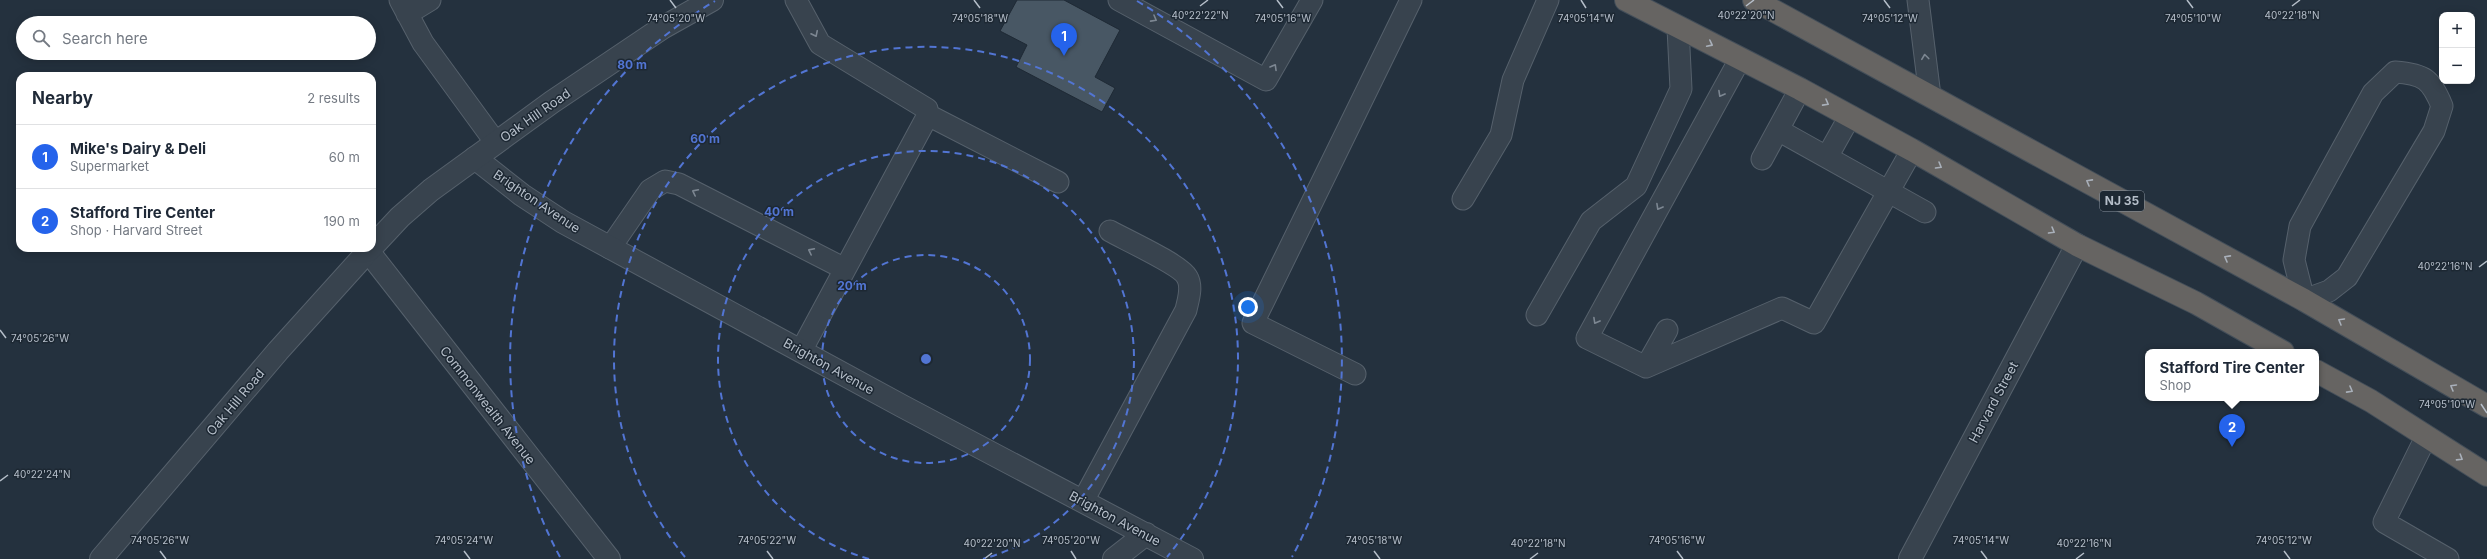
<!DOCTYPE html>
<meta charset="utf-8">
<style>
:root{--surface:#fff;--page:#f2f2f3;--text:#1f2937;--muted:#747a83;--line:#e0e1e3;--accent:#2563eb}
body{margin:0;font-family:Inter,sans-serif;background:var(--page);color:var(--text)}
.controls{position:absolute;right:12px;top:12px;display:grid;overflow:hidden;border-radius:8px;box-shadow:0 2px 10px #0003}
.controls button{width:36px;height:36px;display:grid;place-items:center;padding:0;border:0;border-bottom:1px solid var(--line);background:var(--surface);color:var(--text);font:20px sans-serif}
.you{position:absolute;left:1248px;top:307px;width:14px;height:14px;margin:-10px;border:3px solid #fff;border-radius:50%;background:#1a73e8;box-shadow:0 0 0 6px #1a73e833}
.badge{display:grid;place-items:center;width:26px;height:26px;border-radius:50%;background:var(--accent);color:#fff;font-size:13px;font-weight:700}
.pin{position:absolute;translate:-50% -33px;filter:drop-shadow(0 1px 2px #0008)}
.pin::after{content:'';position:absolute;top:21px;width:14px;height:12px;background:inherit;clip-path:polygon(0 0,100% 0,50% 100%)}
.popup{position:absolute;left:2145px;top:349px;width:174px;height:52px;box-sizing:border-box;display:grid;place-content:center;border-radius:8px;background:var(--surface);filter:drop-shadow(0 1px 3px #0005);font-size:13px;white-space:nowrap;color:var(--muted)}
.popup b{font-size:15px;color:var(--text)}
.popup::after{content:'';position:absolute;left:50%;top:100%;margin-left:-8px;border:8px solid transparent;border-top-color:var(--surface)}
.list{margin:0;padding:0;list-style:none}
h2{display:flex;justify-content:space-between;align-items:center;height:52px;margin:0;padding:0 16px;font-size:17px}
h2 small{font-size:13px;font-weight:400;color:var(--muted)}
.list li{display:grid;grid-template-columns:26px 1fr auto;gap:12px;align-items:center;box-sizing:border-box;height:64px;padding:0 16px;border-top:1px solid var(--line)}
.list b{display:block;font-size:15px;white-space:nowrap}
.list p{margin:0;font-size:13px;white-space:nowrap;color:var(--muted)}
.list em{font-size:13px;font-style:normal;color:var(--muted)}
.icon{flex:none;width:22px;height:22px;fill:none;stroke:currentColor;stroke-width:2;stroke-linecap:round;stroke-linejoin:round}
.map{position:relative;flex:none;width:2487px;height:559px;overflow:hidden}
.search{position:absolute;background:var(--surface);box-shadow:0 2px 10px #0003;left:16px;top:16px;width:360px;height:44px;display:flex;align-items:center;gap:10px;box-sizing:border-box;padding:0 14px;border-radius:22px;color:var(--muted);font-size:15px}
.panel{position:absolute;background:var(--surface);box-shadow:0 2px 10px #0003;left:16px;top:72px;width:360px;height:180px;border-radius:12px}
.map>svg:first-child{display:block}
.building{fill:#485764;stroke:#1f2a35}
.lines{fill:none;stroke-linecap:round;stroke-linejoin:round}
.service-casing{stroke:#56616c;stroke-width:23}
.minor-casing{stroke:#56616c;stroke-width:24}
.tertiary-casing{stroke:#56616c;stroke-width:24}
.trunk-casing{stroke:#434e59;stroke-width:24}
.service{stroke:#38434e;stroke-width:21}
.minor{stroke:#38434e;stroke-width:22}
.tertiary{stroke:#38434e;stroke-width:22}
.trunk{stroke:#666462;stroke-width:22}
.oneway{stroke:#7d8792}
.oneway2{stroke:#a9b0ba}
.ticks{fill:none;stroke:#b5bec9;stroke-width:1.5}
.ring{fill:none;stroke:#5275d3;stroke-width:2;stroke-dasharray:7 5}
.labels{text-anchor:middle;stroke-width:3;stroke-linejoin:round;paint-order:stroke}
.shield{fill:#1d2833;stroke:#87919c;stroke-width:1}
.shield-label{font-size:12px;font-weight:bold;fill:#b5bec9}
.street-label{font-size:13px;fill:#b5bec9;stroke:#1d2833}
.ticks-label{font-size:10px;text-anchor:middle;fill:#b5bec9;stroke:#1d2833;stroke-width:3;stroke-linejoin:round;paint-order:stroke}
.centre{fill:#5275d3;stroke:#1d2833;stroke-width:2}
.ring-label{font-size:12px;text-anchor:middle;font-weight:bold;fill:#5275d3;stroke:#1d2833;stroke-width:3;stroke-linejoin:round;paint-order:stroke}
</style>
<div class="map">
<svg width="2487" height="559" viewBox="0 0 2487 559">
<rect width="100%" height="100%" fill="#24313e"/>
<!-- building -->
<path class="building" d="M1017,0H1064L1120,30L1095,77L1115,88L1102,112L1016,67L1027,45L1000,31Z"/>
<g class="lines">
<defs>
<path id="service" d="M400,0L423,43L496,143
M796,0L820,44L927,109L928,115L801,351
M1119,0L1266,80L1312,0
M1918,0L1930,96
M407,14L430,0
M2395,72C2424,74 2431,79 2442,106L2434,131L2347,277L2329,291L2304,300L2294,260L2300,226L2373,93Z
M928,115L1058,182
M1778,130L1925,212
M1827,157L1850,116
M1762,159L1800,89
M1463,199L1501,135L1513,80L1548,0
M610,248L650,190L665,181L679,184L845,269
M1537,315L1591,221L1636,186L1681,89L1678,28
M1667,330L1646,367L1587,338L1740,59
M1646,367L1782,308L1814,323L1912,150
M1355,374L1253,323L1411,0
M2426,437L2384,522L2448,559
M1083,501L1186,310C1188,300 1193,287 1187,277C1181,265 1124,239 1110,231"/>
<path id="minor" d="M475,158L522,195L563,222L902,406L1192,559
M368,251L609,559
M1114,559L1146,534
M1910,559L2077,245"/>
<path id="tertiary" d="M372,247L400,217L431,190L552,102L662,28L712,0
M101,559L278,351L371,248"/>
<path id="trunk" d="M1626,0L1800,89L1912,150L2077,245L2196,303L2283,352
M1754,0L2304,300L2487,406
M2316,371L2371,401L2487,475"/>
</defs>
<!-- service casing -->
<use href="#service" class="service-casing"/>
<!-- minor casing -->
<use href="#minor" class="minor-casing"/>
<!-- tertiary casing -->
<use href="#tertiary" class="tertiary-casing"/>
<!-- trunk casing -->
<use href="#trunk" class="trunk-casing"/>
<!-- service -->
<use href="#service" class="service"/>
<!-- minor -->
<use href="#minor" class="minor"/>
<!-- tertiary -->
<use href="#tertiary" class="tertiary"/>
<!-- trunk -->
<use href="#trunk" class="trunk"/>
</g>
<!-- one-way arrows -->
<defs><path id="oneway-chevron" d="M-2-3.5L2.5 0L-2 3.5" fill="none" stroke-width="1.6" stroke-linecap="round" stroke-linejoin="round"/></defs>
<g class="oneway">
<use href="#oneway-chevron" transform="translate(1154 19) rotate(29)"/>
<use href="#oneway-chevron" transform="translate(815 34) rotate(64)"/>
<use href="#oneway-chevron" transform="translate(1925 57) rotate(-97)"/>
<use href="#oneway-chevron" transform="translate(1274 67) rotate(-60)"/>
<use href="#oneway-chevron" transform="translate(1721 94) rotate(119)"/>
<use href="#oneway-chevron" transform="translate(695 192) rotate(-153)"/>
<use href="#oneway-chevron" transform="translate(1659 207) rotate(119)"/>
<use href="#oneway-chevron" transform="translate(811 251) rotate(-153)"/>
<use href="#oneway-chevron" transform="translate(1596 321) rotate(119)"/>
</g>
<g class="oneway2">
<use href="#oneway-chevron" transform="translate(1710 44) rotate(27)"/>
<use href="#oneway-chevron" transform="translate(1826 103) rotate(29)"/>
<use href="#oneway-chevron" transform="translate(1939 166) rotate(30)"/>
<use href="#oneway-chevron" transform="translate(2089 182) rotate(-151)"/>
<use href="#oneway-chevron" transform="translate(2052 231) rotate(30)"/>
<use href="#oneway-chevron" transform="translate(2227 258) rotate(-151)"/>
<use href="#oneway-chevron" transform="translate(2341 321) rotate(-150)"/>
<use href="#oneway-chevron" transform="translate(2453 387) rotate(-150)"/>
<use href="#oneway-chevron" transform="translate(2350 390) rotate(29)"/>
<use href="#oneway-chevron" transform="translate(2460 458) rotate(32)"/>
</g>
<!-- ticks -->
<path class="ticks" d="M670,0L676,8M974,0L980,8M1277,0L1283,8M1581,0L1586,8M1884,0L1890,8M2187,0L2193,8M1200,6L1208,0M1746,6L1754,0M2292,6L2300,0M2479,267L2487,261M0,330L6,338M2481,404L2487,413M0,481L8,475M160,551L166,559M464,551L470,559M767,551L773,559M1071,551L1076,559M1374,551L1380,559M1677,551L1683,559M1981,551L1987,559M2284,551L2290,559M984,559L992,553M1530,559L1538,553M2076,559L2084,553"/>
<!-- distance rings -->
<g class="ring">
<circle cx="926" cy="359" r="104"/>
<path d="M869 559A208 208 0 1 1 983 559"/>
<path d="M685 557A312 312 0 1 1 1167 557"/>
<path d="M560 557A416 416 0 0 1 715 1M1137 1A416 416 0 0 1 1292 557"/>
</g>
<g class="labels">
<!-- shield labels -->
<rect class="shield" x="2100" y="191" width="44" height="20" rx="3"/>
<g class="shield-label">
<text x="2122" y="205">NJ 35</text>
</g>
<!-- street labels -->
<g class="street-label">
<text transform="translate(535 115) rotate(-35)" y="5">Oak Hill Road</text>
<text transform="translate(537 201) rotate(34)" y="5">Brighton Avenue</text>
<text transform="translate(829 366) rotate(29)" y="5">Brighton Avenue</text>
<text transform="translate(235 402) rotate(-50)" y="5">Oak Hill Road</text>
<text transform="translate(1993 402) rotate(-62)" y="5">Harvard Street</text>
<text transform="translate(488 405) rotate(52)" y="5">Commonwealth Avenue</text>
<text transform="translate(1115 518) rotate(28)" y="5">Brighton Avenue</text>
</g>
</g>
<g class="ticks-label">
<text x="1200" y="19">40°22'22"N</text>
<text x="1746" y="19">40°22'20"N</text>
<text x="2292" y="19">40°22'18"N</text>
<text x="676" y="22">74°05'20"W</text>
<text x="980" y="22">74°05'18"W</text>
<text x="1283" y="22">74°05'16"W</text>
<text x="1586" y="22">74°05'14"W</text>
<text x="1890" y="22">74°05'12"W</text>
<text x="2193" y="22">74°05'10"W</text>
<text x="2445" y="270">40°22'16"N</text>
<text x="40" y="342">74°05'26"W</text>
<text x="2447" y="408">74°05'10"W</text>
<text x="42" y="478">40°22'24"N</text>
<text x="160" y="544">74°05'26"W</text>
<text x="464" y="544">74°05'24"W</text>
<text x="767" y="544">74°05'22"W</text>
<text x="1071" y="544">74°05'20"W</text>
<text x="1374" y="544">74°05'18"W</text>
<text x="1677" y="544">74°05'16"W</text>
<text x="1981" y="544">74°05'14"W</text>
<text x="2284" y="544">74°05'12"W</text>
<text x="992" y="547">40°22'20"N</text>
<text x="1538" y="547">40°22'18"N</text>
<text x="2084" y="547">40°22'16"N</text>
</g>
<circle cx="926" cy="359" r="6" class="centre"/>
<g class="ring-label">
<text x="632" y="69">80 m</text>
<text x="705" y="143">60 m</text>
<text x="779" y="216">40 m</text>
<text x="852" y="290">20 m</text>
</g>
</svg>
<div class="controls">
<button>+</button>
<button>−</button>
</div>
<div class="you"></div>
<div class="pin badge" style="left:1064px;top:56px">1</div>
<div class="pin badge" style="left:2232px;top:447px">2</div>
<div class="popup"><b>Stafford Tire Center</b>Shop</div>
<div class="search"><svg class="icon" aria-label="search" viewBox="0 0 24 24"><circle cx="10" cy="10" r="6"/><path d="M15 15l6 6"/></svg>Search here</div>
<section class="panel">
<h2>Nearby<small>2 results</small></h2>
<ul class="list">
<li><span class="badge">1</span><div><b>Mike's Dairy &amp; Deli</b><p>Supermarket</p></div><em>60 m</em></li>
<li><span class="badge">2</span><div><b>Stafford Tire Center</b><p>Shop · Harvard Street</p></div><em>190 m</em></li>
</ul>
</section>
</div>
